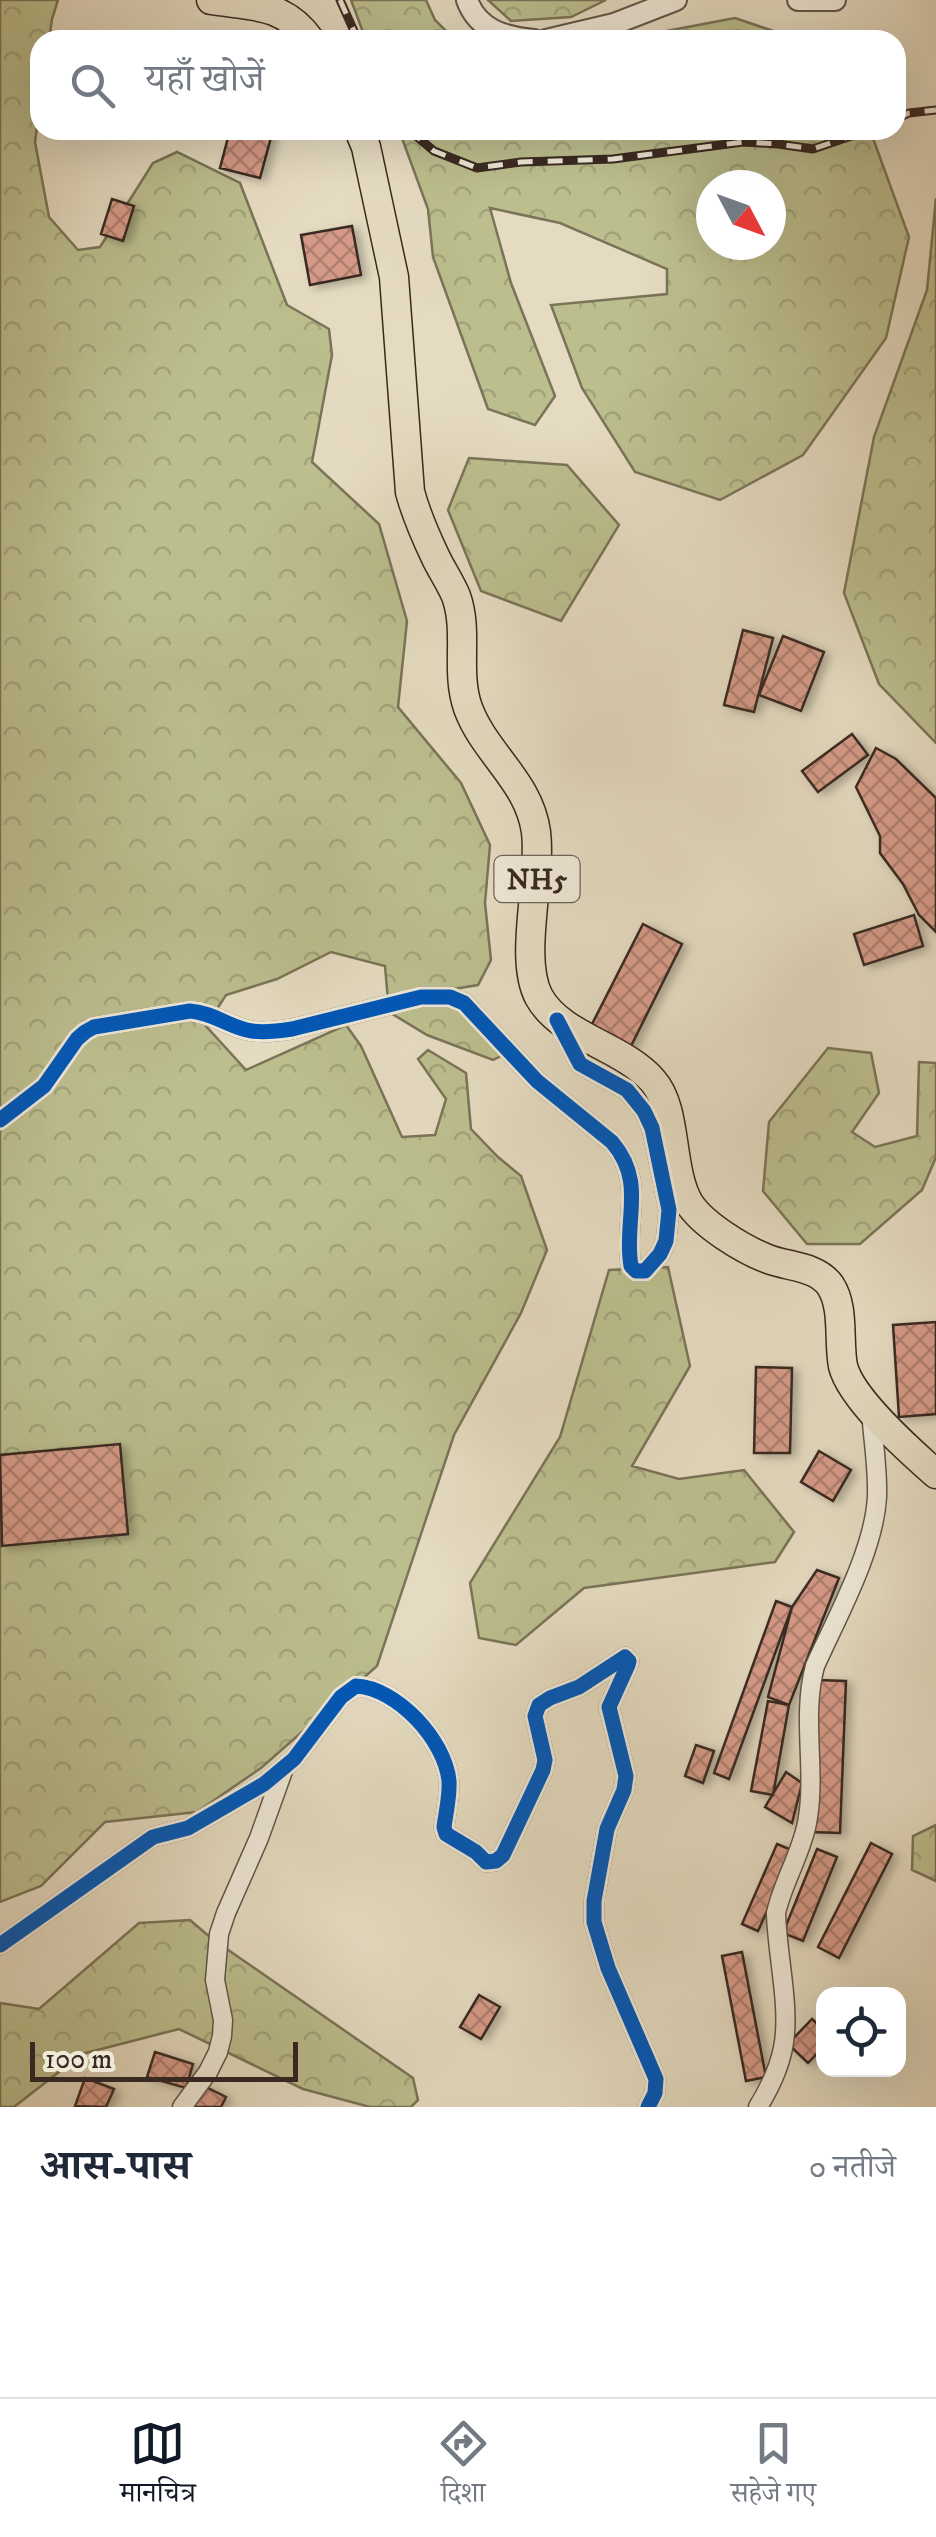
<!DOCTYPE html>
<html lang="hi">
<meta charset="utf-8">
<style>
:root{--surface:#fff;--page:#f2f2f3;--text:#1f2937;--muted:#747a83;--line:#e0e1e3;--accent:#111827}
body{margin:0;font-family:"IM FELL DW Pica","Noto Serif Devanagari",serif;background:var(--page);color:var(--text)}
.controls{position:absolute;right:30px;bottom:30px;display:grid;overflow:hidden;border-radius:20px;box-shadow:0 10px 40px #0002}
.controls button{width:90px;height:90px;display:grid;place-items:center;padding:0;border:0;border-bottom:2px solid var(--line);background:var(--surface);color:var(--text);font:50px sans-serif}
.compass{position:absolute;left:696px;top:170px;width:90px;height:90px;border-radius:50%;background:var(--surface);box-shadow:0 10px 40px #0002;rotate:131deg}
.scale{position:absolute;left:30px;bottom:25px;width:268px;box-sizing:border-box;padding-left:10px;border:5px solid #392921;border-top:0;font-size:28px;line-height:35px;white-space:nowrap;color:#392921;-webkit-text-stroke:8px #eee8d7;paint-order:stroke}
.list{margin:0;padding:0;list-style:none}
h2{display:flex;justify-content:space-between;align-items:center;height:130px;margin:0;padding:0 40px;font-size:42px}
h2 small{font-size:32px;font-weight:400;color:var(--muted)}
.icon{flex:none;width:55px;height:55px;fill:none;stroke:currentColor;stroke-width:2;stroke-linecap:round;stroke-linejoin:round}
.map{position:relative;flex:none;width:936px;height:2107px;overflow:hidden}
.search{position:absolute;background:var(--surface);box-shadow:0 10px 40px #0002;left:30px;right:30px;top:30px;height:110px;display:flex;align-items:center;gap:25px;box-sizing:border-box;padding:0 35px;border-radius:30px;color:var(--muted);font-size:38px}
.sheet{height:290px;background:var(--surface)}
nav{display:flex;justify-content:space-around;align-items:center;box-sizing:border-box;height:140px;border-top:2px solid var(--line);background:var(--surface);font-size:28px;color:var(--muted)}
nav a{display:grid;justify-items:center;gap:5px}
nav .on{color:var(--accent)}
.map>svg:first-child{display:block}
.forest{fill:url(#forest-crowns);stroke:#7a7458;stroke-width:2.5;fill-rule:evenodd}
.building{fill:url(#building-cross-hatch);stroke:#392921;stroke-width:2.5;filter:url(#shadow)}
.lines{fill:none;stroke-linecap:round;stroke-linejoin:round}
.minor-casing{stroke:#645649;stroke-width:21}
.tertiary-casing{stroke:#645649;stroke-width:24}
.trunk-casing{stroke:#392921;stroke-width:31}
.minor{stroke:#eee8d7;stroke-width:18}
.tertiary{stroke:#eee8d7;stroke-width:20}
.trunk{stroke:#e5dbc1;stroke-width:28}
.rail-casing{stroke:#392921;stroke-width:9}
.rail{stroke:#eee8d7;stroke-width:5;stroke-dasharray:15;stroke-linecap:butt}
.cycleway-casing{stroke:#eee8d7;stroke-width:21}
.cycleway{stroke:#0057b8;stroke-width:15}
.labels{text-anchor:middle;stroke-width:9;stroke-linejoin:round;paint-order:stroke}
.shield{fill:#eee8d7;stroke:#6f6258;stroke-width:2.5}
.shield-label{font-size:28px;font-weight:bold;fill:#392921}
</style>
<div class="map">
<svg width="936" height="2107" viewBox="0 0 936 2107">
<defs>
<pattern id="forest-crowns" width="20" height="18" patternUnits="userSpaceOnUse" patternTransform="scale(2.5)"><rect width="20" height="18" fill="#bcbe8e"/><path d="M2 6a3 3 0 1 1 6 0M12 15a3 3 0 1 1 6 0" fill="none" stroke="#a2a37a"/></pattern>
<pattern id="building-cross-hatch" width="8" height="8" patternUnits="userSpaceOnUse" patternTransform="scale(2.5)"><rect width="8" height="8" fill="#d59a87"/><path d="M0 0l8 8M0 8l8-8" fill="none" stroke="#ae7e6e"/></pattern>
<filter id="shadow"><feDropShadow dx="5.5" dy="3" stdDeviation="5" flood-color="#0004"/></filter>
</defs>
<rect width="100%" height="100%" fill="#e5dbc1"/>
<filter id="stains"><feTurbulence type="fractalNoise" baseFrequency=".002" numOctaves="4"/><feColorMatrix values="0 0 0 0 .2 0 0 0 0 .09 0 0 0 0 .02 0 0 0 .5 -.17"/></filter>
<radialGradient id="worn" r=".72"><stop offset=".6" stop-color="#630" stop-opacity="0"/><stop offset="1" stop-color="#630" stop-opacity=".3"/></radialGradient>
<!-- forest -->
<path class="forest" d="M0,0H58L52,19L49,40H40V104L35,142L49,217L78,250L100,247L153,163L177,152L240,183L287,305L329,329L332,355L312,462L379,524L407,621L398,707L461,783L490,845L485,903L491,960L478,985L435,992L477,1016L505,1054L493,1060L427,1035L389,1012L385,966L331,952L277,979L226,995L206,1026L246,1070L346,1025L361,1046L402,1137L435,1135L446,1099L418,1059L428,1050L466,1073L471,1129L498,1157L521,1176L547,1250L521,1313L454,1435L377,1666L261,1768L197,1812L105,1822L41,1886L0,1902Z
M351,0H426L435,20L455,40H366Z
M488,0H606L571,17L511,21Z
M735,18L800,40H645L656,33Z
M399,130H870L909,237L886,338L803,455L720,500L635,472L582,388L551,305L667,294V269L560,223L490,208L511,283L555,396L535,425L488,409L433,257L428,209ZM711,185H771V245H711Z
M936,198V743L879,684L844,593L874,437L927,290Z
M469,458L567,465L619,525L561,621L481,591L448,510Z
M828,1048L871,1053L879,1093L852,1132L875,1147L917,1136L919,1062L936,1063V1157L922,1190L860,1244H807L763,1191L769,1122Z
M668,1267L690,1366L632,1466L679,1479L744,1470L794,1532L775,1562L584,1588L516,1645L479,1638L470,1583L560,1437L609,1270Z
M936,1825V1881L912,1870L913,1836Z
M190,1920L211,1938L413,2078L418,2100L411,2107H370L303,2089L179,2029L82,2054L14,2107H0V2003L39,2009L139,1923Z"/>
<!-- building -->
<path class="building" d="M230,130H273L260,178L220,168Z
M112,199L134,206L123,241L101,234Z
M352,226L361,275L310,285L301,235Z
M743,630L773,638L754,712L724,705Z
M783,636L824,652L801,711L759,695Z
M852,734L868,755L818,792L802,771Z
M876,748L896,759L936,798V932L919,915L903,884L880,853V836L856,787Z
M914,915L923,946L864,965L854,934Z
M643,924L682,944L628,1052L588,1032Z
M936,1322V1414L899,1417L893,1325Z
M756,1367L792,1368L790,1453H754Z
M120,1444L128,1534L2,1546L0,1455Z
M819,1451L851,1470L833,1501L801,1482Z
M817,1570L839,1578L789,1705L768,1697L792,1607Z
M776,1601L792,1607L729,1779L714,1773Z
M817,1680L846,1681L840,1833L810,1832Z
M768,1701L789,1705L773,1795L751,1791Z
M696,1745L714,1751L703,1783L685,1776Z
M786,1772L802,1783L792,1823L765,1807Z
M871,1843L892,1854L839,1958L818,1947Z
M777,1844L794,1851L758,1931L742,1924Z
M817,1849L837,1857L803,1941L783,1933Z
M742,1952L766,2077L746,2081L722,1956Z
M479,1995L500,2007L481,2039L460,2027Z
M812,2019L824,2030V2046L808,2063L788,2044Z
M155,2052L193,2064L186,2088L147,2077Z
M85,2078L114,2089L106,2107L75,2106Z
M198,2083L226,2097L221,2107H194L188,2104Z"/>
<g class="lines">
<defs>
<path id="minor" d="M0,1120L44,1086L77,1039L85,1032L94,1027L190,1011C215,1013 230,1028 252,1031C265,1033 279,1031 292,1029L421,997H450L464,1003L537,1081L612,1142C647,1183 623,1220 631,1266L636,1271H645L660,1254L666,1241L669,1210L652,1128L644,1111L627,1090L580,1064L560,1025
M0,1945L153,1837L188,1828L264,1784L294,1759L341,1697L356,1686C397,1688 445,1740 449,1781C450,1795 446,1812 444,1827L446,1834L476,1852L486,1862L496,1861L503,1855L543,1770L545,1760L535,1716L539,1705L550,1698L579,1687L625,1657L629,1661L628,1665L609,1707L626,1776L624,1790L607,1829L594,1901V1922L608,1968L656,2079L655,2093L648,2107
M182,2107L208,2072L218,2052L222,2036L223,2020L215,1980L219,1934L226,1913L259,1838L283,1771
M758,2107C769,2089 779,2069 783,2048C791,2009 777,1955 776,1913C783,1882 801,1854 807,1823C817,1771 801,1718 815,1666C837,1617 874,1551 877,1497C878,1469 873,1439 871,1411"/>
<path id="tertiary" d="M467,0C478,30 504,37 534,40
M798,0H835
M546,40L614,24L676,0"/>
<path id="trunk" d="M211,0C251,6 284,3 310,40
M359,130L366,147L394,277L410,492C416,514 425,535 435,556C441,569 450,582 456,596C469,632 455,671 468,708C485,754 529,781 536,832C542,880 518,958 539,997C561,1037 623,1046 653,1081C678,1109 669,1169 689,1203C703,1225 744,1250 768,1259C789,1267 816,1266 830,1285C845,1307 838,1341 843,1366C851,1399 910,1451 936,1474"/>
</defs>
<!-- minor casing -->
<use href="#minor" class="minor-casing"/>
<!-- tertiary casing -->
<use href="#tertiary" class="tertiary-casing"/>
<!-- trunk casing -->
<use href="#trunk" class="trunk-casing"/>
<!-- minor -->
<use href="#minor" class="minor"/>
<!-- tertiary -->
<use href="#tertiary" class="tertiary"/>
<!-- trunk -->
<use href="#trunk" class="trunk"/>
<defs>
<path id="rail" d="M340,0L358,40
M896,119L909,113L936,110
M409,130L434,151L477,168L521,162L613,159L743,142L778,144L813,149L869,130"/>
</defs>
<!-- rail casing -->
<use href="#rail" class="rail-casing"/>
<!-- rail -->
<use href="#rail" class="rail"/>
<defs>
<path id="cycleway" d="M0,1120L44,1086L77,1039L85,1032L94,1027L190,1011C215,1013 230,1028 252,1031C265,1033 279,1031 292,1029L421,997H450L464,1003L537,1081L612,1142C647,1183 623,1220 631,1266L636,1271H645L660,1254L666,1241L669,1210L652,1128L644,1111L627,1090L580,1064L557,1020
M0,1945L153,1837L188,1828L264,1784L294,1759L341,1697L356,1686C397,1688 445,1740 449,1781C450,1795 446,1812 444,1827L446,1834L476,1852L486,1862L496,1861L503,1855L543,1770L545,1760L535,1716L539,1705L550,1698L579,1687L625,1657L629,1661L628,1665L609,1707L626,1776L624,1790L607,1829L594,1901V1922L608,1968L656,2079L655,2093L648,2107"/>
</defs>
<!-- cycleway casing -->
<use href="#cycleway" class="cycleway-casing"/>
<!-- cycleway -->
<use href="#cycleway" class="cycleway"/>
</g>
<g class="labels">
<!-- shield labels -->
<rect class="shield" x="494.5" y="856" width="85" height="46" rx="8"/>
<g class="shield-label">
<text x="537" y="889">NH5</text>
</g>
</g>
<rect width="100%" height="100%" filter="url(#stains)"/>
<rect width="100%" height="100%" fill="url(#worn)"/>
</svg>
<div class="controls">
<button><svg class="icon" aria-label="locate" viewBox="0 0 24 24"><circle cx="12" cy="12" r="6"/><path d="M12 2v4M12 18v4M2 12h4M18 12h4"/></svg></button>
</div>
<svg class="compass" viewBox="-18 -18 36 36"><path d="M0-13l5 13h-10z" fill="#e53935"/><path d="M0 13l5-13h-10z" fill="#747a83"/></svg>
<div class="scale">100 m</div>
<div class="search"><svg class="icon" aria-label="search" viewBox="0 0 24 24"><circle cx="10" cy="10" r="6"/><path d="M15 15l6 6"/></svg>यहाँ खोजें</div>
</div>
<section class="sheet">
<h2>आस-पास<small>0 नतीजे</small></h2>
<ul class="list">
</ul>
</section>
<nav>
<a class="on"><svg class="icon" aria-label="map" viewBox="0 0 24 24"><path d="M3 6l6-2 6 2 6-2v14l-6 2-6-2-6 2zM9 4v14M15 6v14"/></svg>मानचित्र</a>
<a><svg class="icon" aria-label="directions" viewBox="0 0 24 24"><path d="M12 3l9 9-9 9-9-9zM9 14v-3h6M13 9l2 2-2 2"/></svg>दिशा</a>
<a><svg class="icon" aria-label="saved" viewBox="0 0 24 24"><path d="M7 4h10v16l-5-4-5 4z"/></svg>सहेजे गए</a>
</nav>
